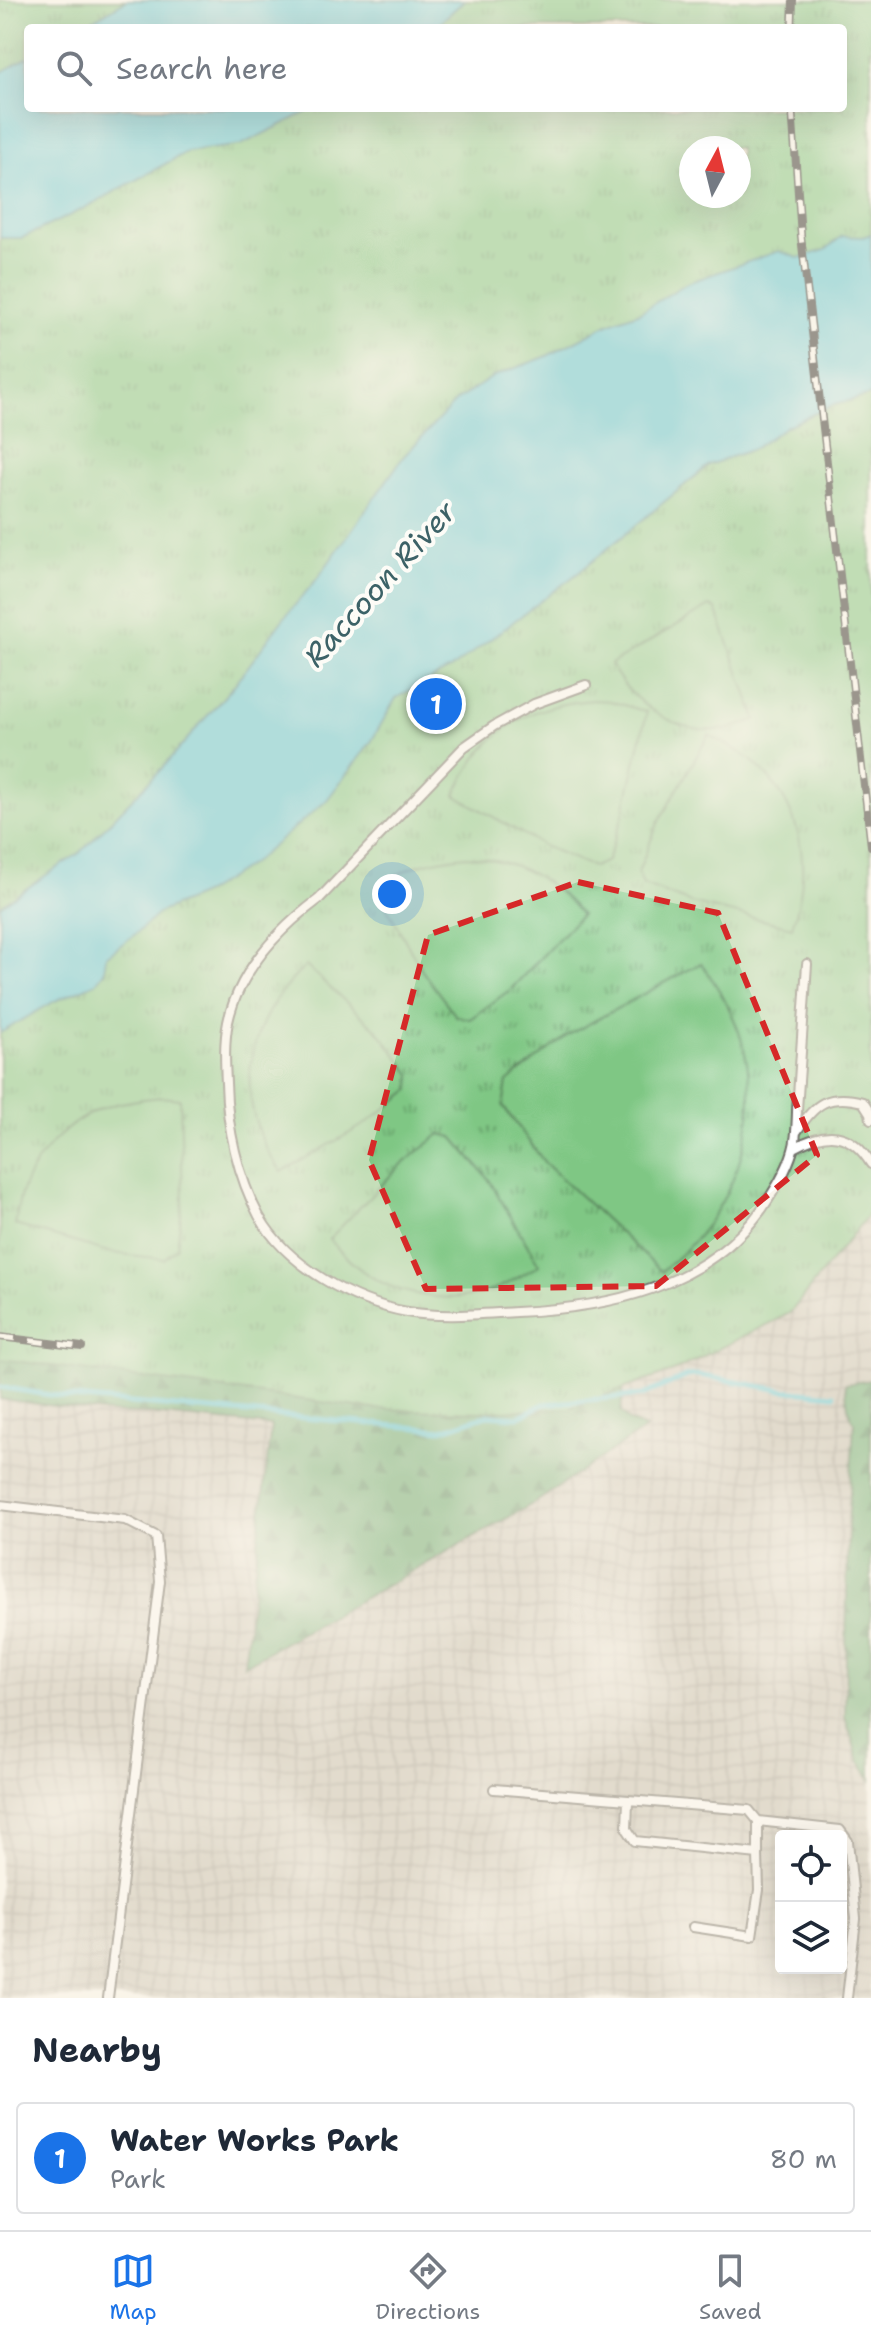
<!DOCTYPE html>
<style>
:root{--surface:#fff;--page:#f2f2f3;--text:#1f2937;--muted:#747a83;--line:#e0e1e3;--accent:#1a73e8}
body{margin:0;font-family:"Shantell Sans",sans-serif;background:var(--page);color:var(--text)}
.controls{position:absolute;right:24px;bottom:24px;display:grid;overflow:hidden;border-radius:8px;box-shadow:0 8px 32px #0002}
.controls button{width:72px;height:72px;display:grid;place-items:center;padding:0;border:0;border-bottom:2px solid var(--line);background:var(--surface);color:var(--text);font:40px sans-serif}
.compass{position:absolute;left:679px;top:136px;width:72px;height:72px;border-radius:50%;background:var(--surface);box-shadow:0 8px 32px #0002;rotate:7deg}
.you{position:absolute;left:392px;top:894px;width:28px;height:28px;margin:-20px;border:6px solid #fff;border-radius:50%;background:#1a73e8;box-shadow:0 0 0 12px #1a73e833}
.badge{display:grid;place-items:center;width:52px;height:52px;border-radius:50%;background:var(--accent);color:#fff;font-size:26px;font-weight:700}
.pin{position:absolute;translate:-50% -50%;border:4px solid #fff;box-shadow:0 2px 8px #0006}
.list{margin:0;padding:0;list-style:none}
h2{display:flex;justify-content:space-between;align-items:center;height:104px;margin:0;padding:0 32px;font-size:34px}
h2 small{font-size:26px;font-weight:400;color:var(--muted)}
.list li{display:grid;grid-template-columns:52px 1fr auto;gap:24px;align-items:center;box-sizing:border-box;height:112px;margin:0 16px 16px;padding:0 16px;border:2px solid var(--line);border-radius:8px}
.list b{display:block;font-size:30px;white-space:nowrap}
.list p{margin:0;font-size:26px;white-space:nowrap;color:var(--muted)}
.list em{font-size:26px;font-style:normal;color:var(--muted)}
.icon{flex:none;width:44px;height:44px;fill:none;stroke:currentColor;stroke-width:2;stroke-linecap:round;stroke-linejoin:round}
.map{position:relative;flex:none;width:871px;height:1998px;overflow:hidden}
.search{position:absolute;background:var(--surface);box-shadow:0 8px 32px #0002;left:24px;right:24px;top:24px;height:88px;display:flex;align-items:center;gap:20px;box-sizing:border-box;padding:0 28px;border-radius:8px;color:var(--muted);font-size:30px}
.sheet{height:232px;background:var(--surface)}
nav{display:flex;justify-content:space-around;align-items:center;box-sizing:border-box;height:112px;border-top:2px solid var(--line);background:var(--surface);font-size:22px;color:var(--muted)}
nav a{display:grid;justify-items:center;gap:4px}
nav .on{color:var(--accent)}
.map>svg:first-child{display:block}
.industrial{fill:url(#industrial-grid);fill-rule:evenodd}
.forest{fill:url(#forest-firs);stroke:#496c4e;stroke-width:2}
.park{fill:url(#park-tufts);stroke:#557958;stroke-width:2;fill-rule:evenodd}
.pitch{fill:#7fc784;stroke:#557958;stroke-width:2}
.water{fill:#5cc7d7;stroke:#447981;stroke-width:2}
.lines{fill:none;stroke-linecap:round;stroke-linejoin:round}
.stream{stroke:#5cc7d7;stroke-width:5}
.service-casing{stroke:#72706a;stroke-width:12}
.service{stroke:#fff;stroke-width:8}
.rail-casing{stroke:#2b2b2b;stroke-width:8}
.rail{stroke:#fdfcf7;stroke-width:5;stroke-dasharray:15;stroke-linecap:butt}
.marked{fill:none;stroke:#d62828;stroke-width:6;stroke-dasharray:16 10;stroke-linejoin:round}
.labels{text-anchor:middle;stroke-width:8;stroke-linejoin:round;paint-order:stroke}
.water-label{font-size:30px;font-style:italic;fill:#3c6267;stroke:#fdfcf7}
</style>
<div class="map">
<svg width="871" height="1998" viewBox="0 0 871 1998">
<defs>
<pattern id="industrial-grid" width="8" height="8" patternUnits="userSpaceOnUse" patternTransform="scale(2)"><rect width="8" height="8" fill="#c8c4b8"/><path d="M0 4h8M4 0v8" fill="none" stroke="#a39f96"/></pattern>
<pattern id="forest-firs" width="22" height="20" patternUnits="userSpaceOnUse" patternTransform="scale(2)"><rect width="22" height="20" fill="#67ac72"/><path d="M5 1l3.5 6h-7zM16 11l3.5 6h-7z" fill="#558c5e"/></pattern>
<pattern id="park-tufts" width="24" height="20" patternUnits="userSpaceOnUse" patternTransform="scale(2)"><rect width="24" height="20" fill="#7fc784"/><path d="M3 7l-1-3M5 7V3M7 7l1-3M15 17l-1-3M17 17v-4M19 17l1-3" fill="none" stroke="#68a26c"/></pattern>
</defs>
<rect width="100%" height="100%" fill="#fdfcf7"/>
<filter id="ink" filterUnits="userSpaceOnUse"><feTurbulence type="fractalNoise" baseFrequency=".0125" numOctaves="2"/><feDisplacementMap in="SourceGraphic" scale="16" xChannelSelector="R" yChannelSelector="G"/><feConvolveMatrix kernelMatrix="1 2 1 2 8 2 1 2 1" color-interpolation-filters="sRGB"/></filter>
<filter id="wash" filterUnits="userSpaceOnUse"><feTurbulence type="fractalNoise" baseFrequency=".006" numOctaves="4" result="noise"/><feDisplacementMap in="SourceGraphic" scale="32" xChannelSelector="R" yChannelSelector="G"/><feGaussianBlur stdDeviation="1.8" result="paint"/><feColorMatrix in="noise" values="0 0 0 0 0 0 0 0 0 0 0 0 0 0 0 0 0 1.4 0 .05"/><feComposite in="paint" operator="in"/></filter>
<g filter="url(#wash)">
<rect width="100%" height="100%" fill="#f7efde"/>
<!-- industrial -->
<path class="industrial" d="M871,1211V1998H0V1359L790,1313ZM781,1836H841V1968H781Z"/>
<!-- forest -->
<path class="forest" d="M0,1349L624,1385L621,1412L629,1421L646,1428L536,1502L244,1665L271,1426L152,1414L109,1413L0,1399Z
M871,1380V1780L859,1761L845,1717L848,1527L854,1423L848,1408L845,1384Z"/>
<!-- park -->
<path class="park" d="M0,0H871V1211L790,1313L676,1370L570,1408L479,1412L373,1409L0,1359ZM28,28H843V108H28ZM691,148H739V196H691Z"/>
<!-- pitch -->
<path class="pitch" d="M710,606L716,609L756,719C747,723 736,728 726,729C680,737 631,704 611,664Z
M594,700L610,701L647,712L623,815L607,861L593,867L546,847L455,795C484,732 524,705 594,700Z
M709,735C723,743 739,750 752,761C803,805 813,866 792,927L691,903L643,885L638,872L658,823Z
M466,856C513,859 551,877 581,915L511,989L470,1019L456,1016L423,972L376,888C405,866 430,860 466,856Z
M701,963C717,985 730,1006 739,1032C770,1119 733,1218 661,1271L545,1163L503,1106L507,1082L568,1035Z
M306,966L378,1031L411,1074L410,1090L365,1124L282,1172C276,1164 269,1155 265,1146C233,1079 253,1014 306,966Z
M161,1097L180,1099L183,1200L177,1247L164,1259L112,1253L15,1225C17,1215 18,1204 21,1194C33,1157 69,1119 106,1107C124,1101 142,1099 161,1097Z
M440,1134L453,1137L488,1178L539,1265C523,1275 507,1285 490,1291C453,1304 403,1297 370,1276C354,1266 341,1253 329,1239L400,1166Z"/>
<!-- water -->
<path class="water" d="M127,0H465L434,28H79Z
M28,57V108H315L241,145L187,152L83,209L22,238H0V73Z
M871,234V395L831,406L787,426L753,449L709,465L578,573L452,668L396,698L371,742L326,801L254,862L205,893L160,912L138,932L106,956L104,972L96,983L55,1001L0,1033V906L81,852L164,766L235,684L284,618L317,579L404,456L456,401L494,376L545,357L608,324L640,312L687,283L779,251L798,258L825,250L842,236L863,237Z"/>
<g class="lines">
<!-- stream -->
<path class="stream" d="M0,1387L62,1397L442,1430L487,1415L518,1417L544,1404L643,1395L687,1376L698,1375L781,1390L834,1395"/>
</g>
</g>
<g filter="url(#ink)">
<g class="lines">
<defs>
<path id="service" d="M586,685L534,704L494,726L464,747L319,899C279,929 239,971 228,1022C224,1042 225,1063 226,1083C227,1127 238,1177 259,1216C287,1266 353,1302 407,1312C443,1318 480,1314 516,1312C608,1308 705,1288 762,1209C774,1191 787,1171 793,1150C798,1134 796,1113 798,1096C801,1052 804,1008 807,964
M797,1131C815,1103 829,1093 863,1102L870,1113L871,1120
M794,1148C826,1130 850,1130 871,1164
M0,1505L125,1520L156,1536L160,1581L108,1998
M494,1789L628,1800
M758,1821V1854L635,1841L627,1829L628,1800L749,1810L758,1821L840,1830L848,1841L856,1919L847,1998
M693,1927L752,1936L759,1890L758,1854"/>
</defs>
<!-- service casing -->
<use href="#service" class="service-casing"/>
<!-- service -->
<use href="#service" class="service"/>
<defs>
<path id="rail" d="M792,28L793,0
M792,108L801,236L871,846
M0,1337L82,1347"/>
</defs>
<!-- rail casing -->
<use href="#rail" class="rail-casing"/>
<!-- rail -->
<use href="#rail" class="rail"/>
</g>
</g>
<!-- marked area -->
<path d="M0 0H871V1998H0ZM578,882L718,913L817,1155L656,1286L426,1289L369,1160L428,935Z" fill="#f7efde" fill-opacity=".55" fill-rule="evenodd"/>
<path class="marked" d="M578,882L718,913L817,1155L656,1286L426,1289L369,1160L428,935Z"/>
<g class="labels">
<!-- water labels -->
<g class="water-label">
<text transform="translate(380 584) rotate(-48)" y="10">Raccoon River</text>
</g>
</g>
</svg>
<div class="controls">
<button><svg class="icon" aria-label="locate" viewBox="0 0 24 24"><circle cx="12" cy="12" r="6"/><path d="M12 2v4M12 18v4M2 12h4M18 12h4"/></svg></button>
<button><svg class="icon" aria-label="layers" viewBox="0 0 24 24"><path d="M12 4l9 5-9 5-9-5zM3 14l9 5 9-5"/></svg></button>
</div>
<svg class="compass" viewBox="-18 -18 36 36"><path d="M0-13l5 13h-10z" fill="#e53935"/><path d="M0 13l5-13h-10z" fill="#747a83"/></svg>
<div class="you"></div>
<div class="pin badge" style="left:436px;top:704px">1</div>
<div class="search"><svg class="icon" aria-label="search" viewBox="0 0 24 24"><circle cx="10" cy="10" r="6"/><path d="M15 15l6 6"/></svg>Search here</div>
</div>
<section class="sheet">
<h2>Nearby<small></small></h2>
<ul class="list">
<li><span class="badge">1</span><div><b>Water Works Park</b><p>Park</p></div><em>80 m</em></li>
</ul>
</section>
<nav>
<a class="on"><svg class="icon" aria-label="map" viewBox="0 0 24 24"><path d="M3 6l6-2 6 2 6-2v14l-6 2-6-2-6 2zM9 4v14M15 6v14"/></svg>Map</a>
<a><svg class="icon" aria-label="directions" viewBox="0 0 24 24"><path d="M12 3l9 9-9 9-9-9zM9 14v-3h6M13 9l2 2-2 2"/></svg>Directions</a>
<a><svg class="icon" aria-label="saved" viewBox="0 0 24 24"><path d="M7 4h10v16l-5-4-5 4z"/></svg>Saved</a>
</nav>
